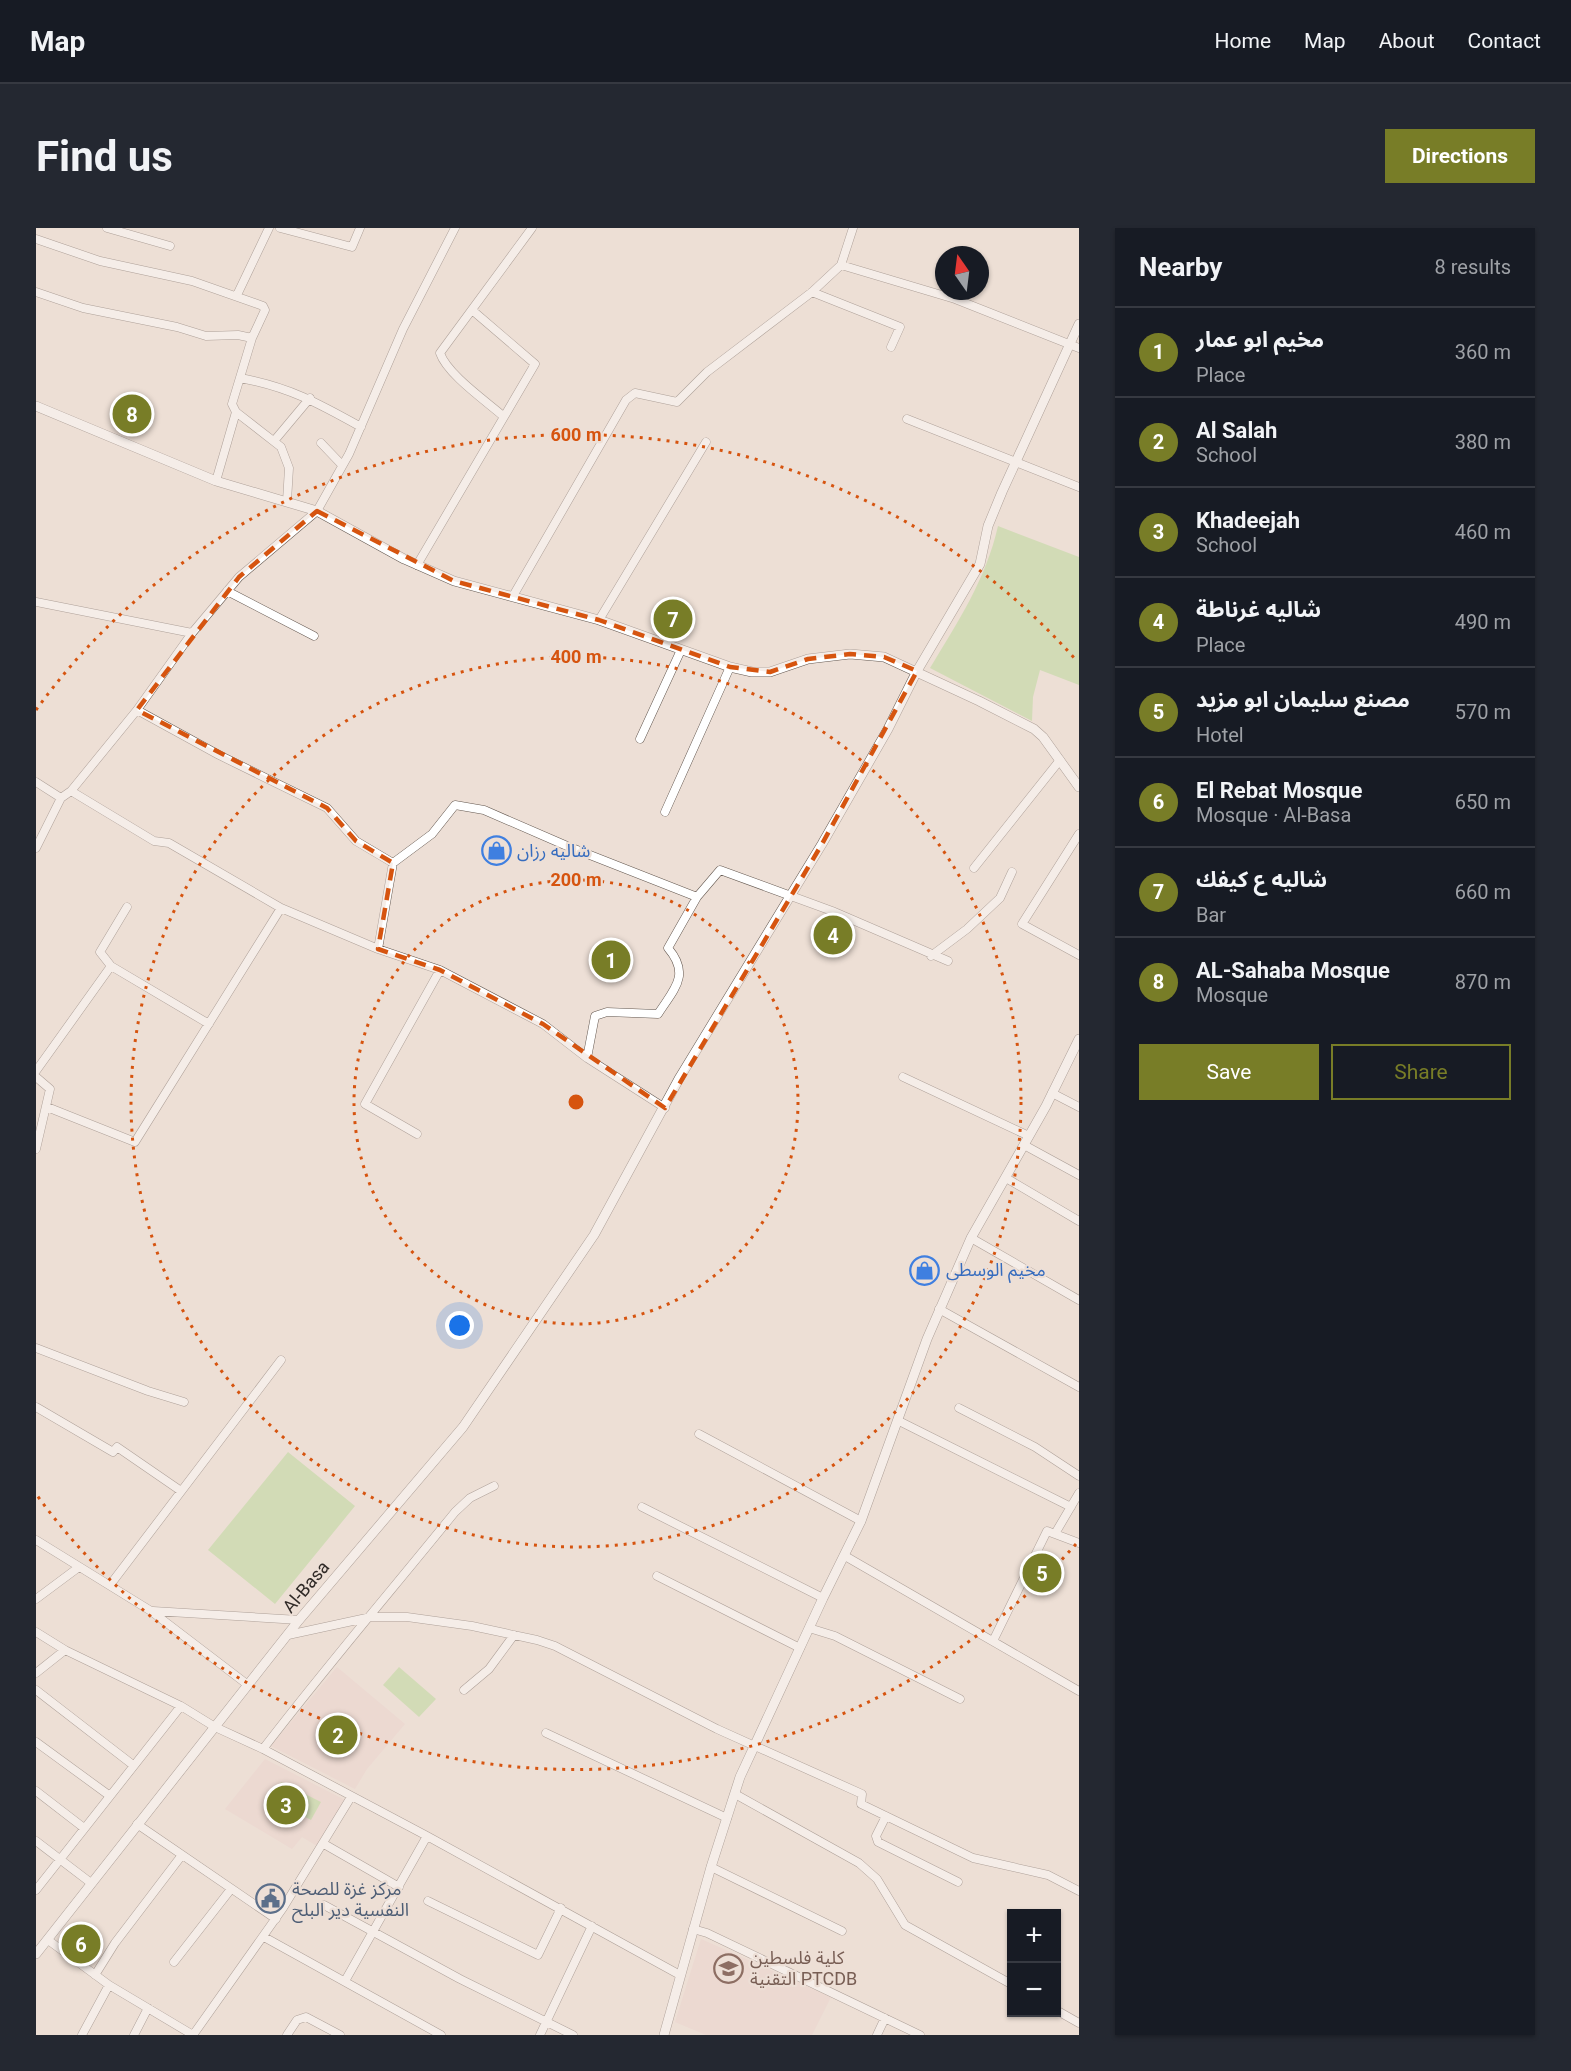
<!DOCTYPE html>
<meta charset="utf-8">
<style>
:root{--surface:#171b24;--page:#242831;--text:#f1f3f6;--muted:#9ea1a6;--line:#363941;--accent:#787d27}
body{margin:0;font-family:Roboto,"Noto Sans Arabic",sans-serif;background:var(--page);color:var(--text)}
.controls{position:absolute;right:18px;bottom:18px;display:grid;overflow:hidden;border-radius:0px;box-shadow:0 2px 4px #0004}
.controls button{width:54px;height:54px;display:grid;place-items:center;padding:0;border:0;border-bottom:2px solid var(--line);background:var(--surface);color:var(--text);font:30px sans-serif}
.compass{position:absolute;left:899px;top:18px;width:54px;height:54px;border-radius:50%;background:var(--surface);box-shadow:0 2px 4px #0004;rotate:346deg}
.you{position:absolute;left:424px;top:1098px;width:21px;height:21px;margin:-15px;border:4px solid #fff;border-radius:50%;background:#1a73e8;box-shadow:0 0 0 9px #1a73e833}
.badge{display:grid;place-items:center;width:39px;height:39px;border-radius:50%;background:var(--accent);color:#fff;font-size:20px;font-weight:700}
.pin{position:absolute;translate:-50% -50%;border:3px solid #fff;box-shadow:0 2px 6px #0006}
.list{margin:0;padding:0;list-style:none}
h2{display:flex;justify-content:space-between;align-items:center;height:78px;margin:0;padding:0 24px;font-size:26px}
h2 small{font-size:20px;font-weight:400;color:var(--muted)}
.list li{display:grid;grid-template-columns:39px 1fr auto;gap:18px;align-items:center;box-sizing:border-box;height:90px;padding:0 24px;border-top:2px solid var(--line)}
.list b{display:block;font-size:22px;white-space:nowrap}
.list p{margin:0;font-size:20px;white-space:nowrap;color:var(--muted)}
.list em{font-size:20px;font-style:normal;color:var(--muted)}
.actions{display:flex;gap:12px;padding:18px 24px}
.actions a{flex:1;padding:14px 0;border:2px solid var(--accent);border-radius:0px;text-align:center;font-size:21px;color:var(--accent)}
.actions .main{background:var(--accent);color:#fff}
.map{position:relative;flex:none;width:1043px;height:1807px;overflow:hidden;border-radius:0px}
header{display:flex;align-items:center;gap:36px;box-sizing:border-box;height:84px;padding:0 30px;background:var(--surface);border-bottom:2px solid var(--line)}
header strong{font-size:28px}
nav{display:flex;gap:33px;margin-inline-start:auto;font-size:21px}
.intro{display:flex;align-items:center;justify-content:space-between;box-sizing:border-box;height:144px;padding:0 36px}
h1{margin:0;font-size:42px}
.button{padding:15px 27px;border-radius:0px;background:var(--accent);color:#fff;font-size:21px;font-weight:700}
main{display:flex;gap:36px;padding:0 36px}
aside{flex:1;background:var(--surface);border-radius:0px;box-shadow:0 2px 4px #0004}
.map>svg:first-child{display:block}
.education{fill:#ecd2cc}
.green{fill:#b2d891}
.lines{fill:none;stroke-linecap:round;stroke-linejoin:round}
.minor-casing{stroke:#63574f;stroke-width:9}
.tertiary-casing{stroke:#63574f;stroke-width:10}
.minor{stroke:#fff;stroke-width:8}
.tertiary{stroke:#fff;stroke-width:9}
.marked{fill:none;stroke:#d6540f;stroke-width:4.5;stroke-dasharray:12 8;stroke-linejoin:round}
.ring{fill:none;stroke:#d6540f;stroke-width:3;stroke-dasharray:3 6}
.labels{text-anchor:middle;stroke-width:4.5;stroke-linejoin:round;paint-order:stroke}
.shop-label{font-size:18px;fill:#366cbe;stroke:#eddfd6;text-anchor:start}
.street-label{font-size:18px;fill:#302a27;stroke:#eddfd6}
.service-label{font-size:18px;fill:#4e5e75;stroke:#eddfd6;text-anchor:start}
.education-label{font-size:18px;fill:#785e54;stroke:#eddfd6;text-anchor:start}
.centre{fill:#d6540f;stroke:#eddfd6;stroke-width:3}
.ring-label{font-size:18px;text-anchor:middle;font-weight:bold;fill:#d6540f;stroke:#eddfd6;stroke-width:4.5;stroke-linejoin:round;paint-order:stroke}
</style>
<header>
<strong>Map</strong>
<nav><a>Home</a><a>Map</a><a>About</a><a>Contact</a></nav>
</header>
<div class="intro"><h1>Find us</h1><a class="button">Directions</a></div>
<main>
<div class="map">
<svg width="1043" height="1807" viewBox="0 0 1043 1807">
<rect width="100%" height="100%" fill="#eddfd6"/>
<!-- education -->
<path class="education" d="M301,1439L369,1496L331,1541L319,1561L235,1518Z
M229,1531L309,1572L281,1618L266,1609L256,1621L189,1581Z
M665,1711L795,1769L776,1807H670L639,1794Z"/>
<!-- green -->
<path class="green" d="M962,298L1043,329V457L1004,442L997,469L996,493L894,440C922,394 950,351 962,298Z
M252,1224L319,1278L239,1376L172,1322Z
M363,1439L400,1471L383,1489L347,1457Z
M245,1554L285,1574L275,1592L236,1572Z"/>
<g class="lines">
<defs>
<path id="minor" d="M71,0L134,18
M244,0L316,19L324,0
M0,11L64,33L156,53L227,78L229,82L216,110L196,176L200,184L180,253
M805,37L919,71L1043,120
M0,64L47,80L141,99L170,108L202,107L216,110
M776,64L864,99L855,119
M201,67L233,0
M204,150C253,159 282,175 325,199
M200,184L245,219L253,240L251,273
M467,188C450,173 411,146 404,125L496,0
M871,191L1043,259
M238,213L274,170
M285,215L306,237
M381,337L499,136L436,82
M191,363L278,408
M477,368L590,172L599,165L641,174L671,144L776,64L805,37L817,0
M0,374L156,405
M563,392L670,214
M101,482L183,527L291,580L320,613L357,635
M604,511L645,422
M0,554L25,570
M35,563L118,613L133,615L245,680L342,721L404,742L507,796L551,830L629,880
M629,584L694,439
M1043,606L986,696L1043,727
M0,620L25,570L35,563L101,482L156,405L203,349L281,283L313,226L367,101L419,0
M938,640L1024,532
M342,721L357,635L396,606L419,577L448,582L531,618L661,669
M895,728L931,701L964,670L976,644
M75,738L173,796
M551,830L559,788L571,784L622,786C638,761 655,747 632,720L661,669L684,642L796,683L912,733
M0,843L75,738L64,724L91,679
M0,849L14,861L0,921
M867,849L993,908
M1016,865L1043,879
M11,879L99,914L245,680
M381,906L329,876L404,742
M988,917L1043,947
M970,950L1043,993
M935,1010L1043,1072
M903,1081L1043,1159
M0,1120L112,1163L148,1174
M0,1179L77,1224L81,1219L145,1263
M923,1180L999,1219L1043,1248
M863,1193L1035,1279
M663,1206L825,1293
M606,1279L787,1370
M1020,1304L1043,1265
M0,1312L115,1383L212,1457
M809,1328L1043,1463
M621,1348L764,1420
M74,1357L245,1132
M0,1371L43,1339
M117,1383L263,1392
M773,1400L799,1408L924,1471
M0,1404L29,1422
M252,1407L335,1389H371L436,1398L501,1412L519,1418L681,1501L826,1566L825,1576L937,1630L1012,1647L1043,1663
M957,1413L1011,1303L1043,1315
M0,1445L29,1422L145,1478L179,1499L227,1521L391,1608L644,1747
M0,1462L97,1537
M428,1462L453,1441L478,1407
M510,1505L691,1590
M0,1514L74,1568
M227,1521C289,1440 355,1363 419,1284L434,1270L458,1258
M0,1563L48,1600
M699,1566L823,1635L841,1651L869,1697L975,1756
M850,1588L840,1608L842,1614L922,1654
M101,1596L240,1691
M0,1613L55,1655
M288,1616L363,1659
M675,1639L806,1703
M0,1662L145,1478
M392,1673L502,1727L525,1680
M288,1677L424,1751L537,1807
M657,1701L671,1705L884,1807
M228,1709L405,1807
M12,1712L73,1757L157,1807
M138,1734L195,1661
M59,1747L79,1715L146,1627
M309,1753L391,1608
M1020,1782L1043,1795
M46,1807L73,1757
M98,1807L112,1780
M157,1807L247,1680L315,1569
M251,1807L261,1792L270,1789L304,1807
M504,1807L556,1698
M841,1807L849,1790"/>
<path id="tertiary" d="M0,178L180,253L281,283L368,331L418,353L563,392L694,439L716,444H734L772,431L814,426L848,429L943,473L998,501L1007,509L1043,559
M0,1726L263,1392L427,1199L558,1007L644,849L786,616L852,501L881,443L944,336L952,298L966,264L1043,96
M628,1807L675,1639L704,1549L787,1370L825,1293L891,1111L935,1010L1010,878L1043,811"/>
</defs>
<!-- minor casing -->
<use href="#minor" class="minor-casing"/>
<!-- tertiary casing -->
<use href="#tertiary" class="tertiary-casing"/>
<!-- minor -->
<use href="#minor" class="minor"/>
<!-- tertiary -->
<use href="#tertiary" class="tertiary"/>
</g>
<!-- marked area -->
<path d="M0 0H1043V1807H0ZM281,283L418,353L563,392L694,439L734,444L772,431L814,426L848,429L881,443L786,616L629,880L507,796L404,742L342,721L357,635L320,613L291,580L101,482L203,349Z" fill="#eddfd6" fill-opacity=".55" fill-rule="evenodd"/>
<path class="marked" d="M281,283L418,353L563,392L694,439L734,444L772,431L814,426L848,429L881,443L786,616L629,880L507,796L404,742L342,721L357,635L320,613L291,580L101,482L203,349Z"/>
<!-- distance rings -->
<g class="ring">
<circle cx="540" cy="874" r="222"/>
<circle cx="540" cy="874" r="445"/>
<path d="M1040 1316A667 667 0 0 1 0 1266M0 482A667 667 0 0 1 1040 432"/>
</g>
<!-- icons -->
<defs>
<symbol id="shop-ring" viewBox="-11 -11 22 22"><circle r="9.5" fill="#eddfd6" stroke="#3f7fe0" stroke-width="1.5"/><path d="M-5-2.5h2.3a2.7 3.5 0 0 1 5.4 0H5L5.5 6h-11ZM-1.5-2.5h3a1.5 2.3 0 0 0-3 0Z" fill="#3f7fe0"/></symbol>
<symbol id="civic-ring" viewBox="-11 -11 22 22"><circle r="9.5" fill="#eddfd6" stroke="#5c6f8a" stroke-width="1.5"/><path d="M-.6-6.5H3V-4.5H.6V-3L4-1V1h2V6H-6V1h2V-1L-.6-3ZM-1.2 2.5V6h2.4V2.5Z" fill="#5c6f8a"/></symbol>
<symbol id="university-ring" viewBox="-11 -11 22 22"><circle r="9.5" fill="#eddfd6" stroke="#8d6e63" stroke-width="1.5"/><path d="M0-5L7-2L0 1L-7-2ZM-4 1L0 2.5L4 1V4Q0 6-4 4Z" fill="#8d6e63"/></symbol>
</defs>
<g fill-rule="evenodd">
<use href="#shop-ring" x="444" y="606" width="33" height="33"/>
<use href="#shop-ring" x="872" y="1026" width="33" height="33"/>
<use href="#civic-ring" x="218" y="1654" width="33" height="33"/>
<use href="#university-ring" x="676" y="1724" width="33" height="33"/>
</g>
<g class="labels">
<!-- shop labels -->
<g class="shop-label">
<text x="481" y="629">شاليه رزان</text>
<text x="910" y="1048">مخيم الوسطى</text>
</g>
<!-- street labels -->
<g class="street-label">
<text transform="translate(270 1359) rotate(-50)" y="6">Al-Basa</text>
</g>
<!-- service labels -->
<g class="service-label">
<text x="256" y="1667">مركز غزة للصحة<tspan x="256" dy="21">النفسية دير البلح</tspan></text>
</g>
<!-- education labels -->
<g class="education-label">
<text x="714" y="1736">كلية فلسطين<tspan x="714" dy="21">التقنية PTCDB</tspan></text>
</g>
</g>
<circle cx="540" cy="874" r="9" class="centre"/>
<g class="ring-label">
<text x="540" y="213">600 m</text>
<text x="540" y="435">400 m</text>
<text x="540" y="658">200 m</text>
</g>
</svg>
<div class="controls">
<button>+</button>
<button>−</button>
</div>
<svg class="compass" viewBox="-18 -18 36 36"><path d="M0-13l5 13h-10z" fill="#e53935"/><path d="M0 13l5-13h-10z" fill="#9ea1a6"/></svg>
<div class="you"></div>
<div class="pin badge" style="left:575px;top:732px">1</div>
<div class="pin badge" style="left:302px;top:1507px">2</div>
<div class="pin badge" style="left:250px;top:1577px">3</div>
<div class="pin badge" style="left:797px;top:707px">4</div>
<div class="pin badge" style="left:1006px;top:1345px">5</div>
<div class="pin badge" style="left:45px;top:1716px">6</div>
<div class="pin badge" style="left:637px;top:391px">7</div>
<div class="pin badge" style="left:96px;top:186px">8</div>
</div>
<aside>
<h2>Nearby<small>8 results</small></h2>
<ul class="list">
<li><span class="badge">1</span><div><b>مخيم ابو عمار</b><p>Place</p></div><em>360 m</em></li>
<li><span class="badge">2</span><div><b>Al Salah</b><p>School</p></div><em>380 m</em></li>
<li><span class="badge">3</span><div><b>Khadeejah</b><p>School</p></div><em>460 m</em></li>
<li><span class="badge">4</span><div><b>شاليه غرناطة</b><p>Place</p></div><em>490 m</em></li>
<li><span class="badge">5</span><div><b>مصنع سليمان ابو مزيد</b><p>Hotel</p></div><em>570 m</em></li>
<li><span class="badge">6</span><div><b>El Rebat Mosque</b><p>Mosque · Al-Basa</p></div><em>650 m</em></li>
<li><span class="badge">7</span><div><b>شاليه ع كيفك</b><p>Bar</p></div><em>660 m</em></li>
<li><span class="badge">8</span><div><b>AL-Sahaba Mosque</b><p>Mosque</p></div><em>870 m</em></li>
</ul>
<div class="actions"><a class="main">Save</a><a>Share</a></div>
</aside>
</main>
